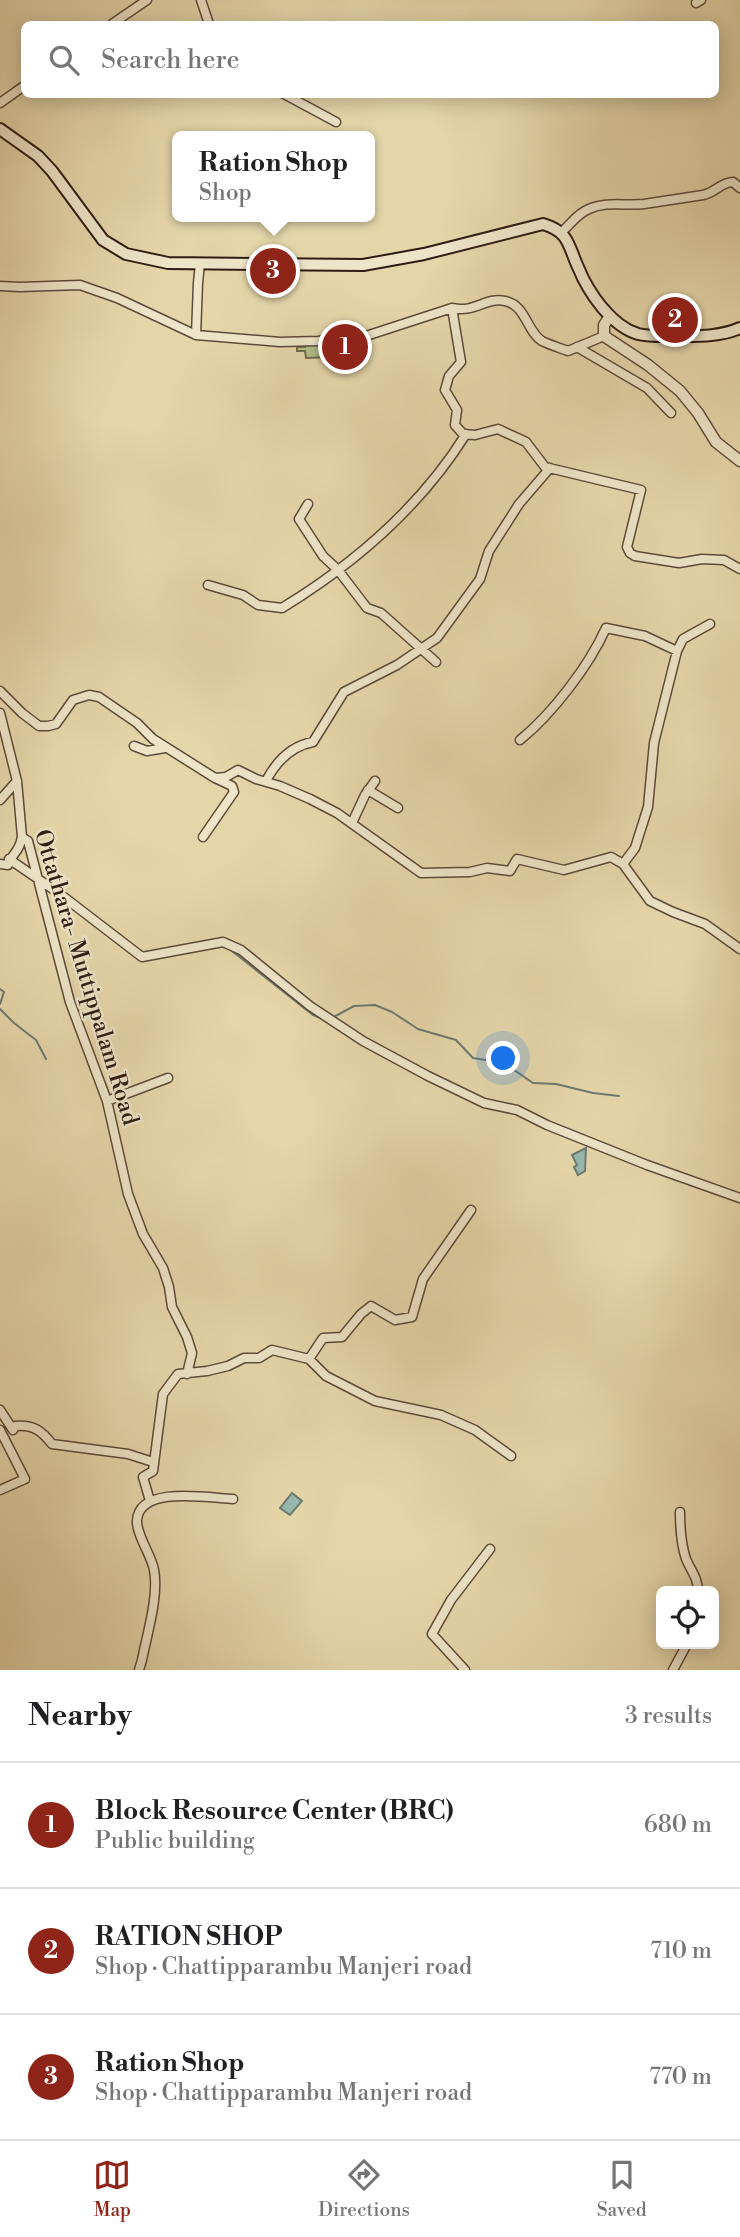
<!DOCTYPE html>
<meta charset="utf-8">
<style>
:root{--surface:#fff;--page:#f2f2f2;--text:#202124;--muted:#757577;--line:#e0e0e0;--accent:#8f2418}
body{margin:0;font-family:"Libre Bodoni",serif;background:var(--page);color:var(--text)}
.controls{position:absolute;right:21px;bottom:21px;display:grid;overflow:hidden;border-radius:10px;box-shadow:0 4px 18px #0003}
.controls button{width:63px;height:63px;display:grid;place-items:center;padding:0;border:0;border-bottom:2px solid var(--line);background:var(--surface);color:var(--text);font:35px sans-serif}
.you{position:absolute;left:504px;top:1059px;width:24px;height:24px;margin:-18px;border:5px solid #fff;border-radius:50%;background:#1a73e8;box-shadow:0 0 0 10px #1a73e833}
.badge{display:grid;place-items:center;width:46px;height:46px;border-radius:50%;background:var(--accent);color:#fff;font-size:23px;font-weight:700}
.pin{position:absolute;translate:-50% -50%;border:4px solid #fff;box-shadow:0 2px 7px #0006}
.popup{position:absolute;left:172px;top:131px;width:203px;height:91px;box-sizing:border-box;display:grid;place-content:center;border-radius:10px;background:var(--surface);filter:drop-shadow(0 2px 5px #0005);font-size:23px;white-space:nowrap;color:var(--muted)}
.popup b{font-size:26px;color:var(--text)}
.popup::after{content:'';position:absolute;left:50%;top:100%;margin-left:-14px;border:14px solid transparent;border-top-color:var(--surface)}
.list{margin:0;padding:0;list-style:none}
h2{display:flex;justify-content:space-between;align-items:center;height:91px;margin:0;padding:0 28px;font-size:30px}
h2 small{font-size:23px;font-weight:400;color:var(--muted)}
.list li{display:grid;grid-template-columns:46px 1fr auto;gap:21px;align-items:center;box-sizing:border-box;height:126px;padding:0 28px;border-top:2px solid var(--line)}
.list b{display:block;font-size:26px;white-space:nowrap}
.list p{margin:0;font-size:23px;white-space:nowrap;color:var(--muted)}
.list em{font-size:23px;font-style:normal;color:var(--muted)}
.icon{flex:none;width:38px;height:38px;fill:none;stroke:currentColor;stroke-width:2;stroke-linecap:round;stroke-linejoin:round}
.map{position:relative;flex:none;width:740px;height:1670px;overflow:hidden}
.search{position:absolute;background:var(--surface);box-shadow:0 4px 18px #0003;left:21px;right:21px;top:21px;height:77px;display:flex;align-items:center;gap:18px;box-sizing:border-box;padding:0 24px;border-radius:10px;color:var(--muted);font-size:26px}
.sheet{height:469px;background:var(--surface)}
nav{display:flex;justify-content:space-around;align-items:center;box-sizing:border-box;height:98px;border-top:2px solid var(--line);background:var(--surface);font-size:19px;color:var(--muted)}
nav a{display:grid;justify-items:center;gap:4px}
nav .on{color:var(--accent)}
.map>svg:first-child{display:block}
.green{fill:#b3be8a;stroke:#726d4f;stroke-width:2}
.water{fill:#96b8ae;stroke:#6d7a70;stroke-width:2}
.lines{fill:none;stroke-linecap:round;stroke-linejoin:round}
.stream{stroke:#6d7a70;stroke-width:2}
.minor-casing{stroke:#5d4a3a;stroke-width:11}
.tertiary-casing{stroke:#5d4a3a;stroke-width:13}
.secondary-casing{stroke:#301c14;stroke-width:14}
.minor{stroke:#eee4c8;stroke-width:8}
.tertiary{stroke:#eee4c8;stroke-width:10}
.secondary{stroke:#eee4c8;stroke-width:10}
.labels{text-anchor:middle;stroke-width:5;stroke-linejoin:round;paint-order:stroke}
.street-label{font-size:23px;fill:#301c14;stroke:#eee4c8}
</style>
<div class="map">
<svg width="740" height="1670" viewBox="0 0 740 1670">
<rect width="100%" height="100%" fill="#e5d6aa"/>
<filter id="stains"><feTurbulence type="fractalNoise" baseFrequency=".00286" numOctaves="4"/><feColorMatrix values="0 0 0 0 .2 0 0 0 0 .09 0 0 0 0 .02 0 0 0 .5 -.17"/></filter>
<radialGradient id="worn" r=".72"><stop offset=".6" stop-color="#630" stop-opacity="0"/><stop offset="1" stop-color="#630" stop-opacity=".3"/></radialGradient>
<!-- green -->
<path class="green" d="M330,344L331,357L306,358L305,351H297V347H305L306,345Z"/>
<!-- water -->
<path class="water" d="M586,1148L585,1171L578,1175L574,1167L577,1165L572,1155Z
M292,1493L302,1501L290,1515L280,1508Z"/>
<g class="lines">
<!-- stream -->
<path class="stream" d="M232,951L313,1015L323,1019
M0,989L4,992L0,1004
M0,1009L14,1023L36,1040L46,1059
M332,1018L354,1006L375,1005L392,1012L418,1029L456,1040L473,1058L504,1063L533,1083L556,1084L593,1093L619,1096"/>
<defs>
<path id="minor" d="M201,0L209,24
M696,3L701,0
M112,24L147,0
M284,94L336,122
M0,103L24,86
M560,233C571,225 576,214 589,209C606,201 625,206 644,204C663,201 684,198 703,195C715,193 721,182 733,182L740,188
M0,286L20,287L80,285L117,298L196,335L280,342L318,341L369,335L452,308
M452,308L461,362L449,376L445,390L457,410L455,425L463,434L475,435L498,429L526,442L545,467L641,490L627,547L630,553L635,556L679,563L702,559L724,560L740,569
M452,308C477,313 484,297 505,301C526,305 527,332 542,341C550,345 560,348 568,351L604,336
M196,335L198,283L200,263
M577,347L647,388L671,413
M308,504L299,519L323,556L338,570L367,608L381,613L436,662
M208,585L243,595L258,605L282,608C354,564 421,506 466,434
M0,691L22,713L39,726H48L56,724L73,700L89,695L99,697L137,723L153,739L215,778L226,777L238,770L256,779L280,786L310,799L337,813L421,873L470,872L487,868L510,871L517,859L564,870L611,857L623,864L650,901L673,912L705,924L740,949
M0,713L17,781L22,837L28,841L70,1002L107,1101L128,1194L143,1234L163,1268L169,1287L172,1307L187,1337L192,1353L187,1374
M520,740C552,714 589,666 606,628L645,636L677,651L683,639L710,624
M134,746L147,751L165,748
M266,781C276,762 291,746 313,742L344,692L397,665L437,638L480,579L489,551L519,504L550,468
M368,790L398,808
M0,800L17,781
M352,823L365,795L375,781
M203,837L234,792L232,786L215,778
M9,859L60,894L142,957L223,942L241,950L310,1006L363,1041L428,1076L484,1103L517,1110L547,1125L647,1165L740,1198
M0,864L8,865C12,852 19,854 22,837
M623,864L635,848L648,807L654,743L677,651
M107,1101L168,1078
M309,1359L323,1338L342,1337L361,1314L371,1306L395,1320L412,1317L423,1279L471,1210
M0,1410L13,1430L15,1426C33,1424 42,1431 52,1444L128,1454L153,1462
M0,1430L25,1479L0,1490
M150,1501L143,1477L153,1471L163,1394L178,1374L207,1371L228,1366L244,1358H259L272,1350L309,1359L326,1376L375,1401L441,1415L475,1430L511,1456
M680,1512C680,1527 681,1544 686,1559C691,1571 698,1578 698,1591
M139,1670L142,1660C147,1634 159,1596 154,1570C152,1556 136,1535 137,1520C140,1485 209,1498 233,1499
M465,1670L432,1634L451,1600L490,1549
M673,1670L687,1644"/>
<path id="tertiary" d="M610,316L604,325V336L648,365L680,391L698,413L716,442L740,461"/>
<path id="secondary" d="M0,129L38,156L52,171L103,240L126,254L168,263L363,265L424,254L543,224C570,232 568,246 578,267C588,292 611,326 638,334C651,337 663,336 676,336C697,336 720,337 740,328"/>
</defs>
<!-- minor casing -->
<use href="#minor" class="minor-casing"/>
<!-- tertiary casing -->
<use href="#tertiary" class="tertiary-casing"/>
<!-- secondary casing -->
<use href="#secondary" class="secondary-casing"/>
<!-- minor -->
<use href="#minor" class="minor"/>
<!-- tertiary -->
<use href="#tertiary" class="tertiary"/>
<!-- secondary -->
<use href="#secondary" class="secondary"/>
</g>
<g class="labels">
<!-- street labels -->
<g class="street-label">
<text transform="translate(87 977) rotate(73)" y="8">Ottathara- Muttippalam Road</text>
</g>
</g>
<rect width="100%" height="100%" filter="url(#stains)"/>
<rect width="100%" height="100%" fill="url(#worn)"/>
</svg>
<div class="controls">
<button><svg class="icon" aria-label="locate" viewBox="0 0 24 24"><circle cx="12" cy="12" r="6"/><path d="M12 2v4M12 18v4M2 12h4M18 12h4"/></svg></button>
</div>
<div class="you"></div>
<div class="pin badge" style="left:345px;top:347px">1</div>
<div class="pin badge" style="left:675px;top:320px">2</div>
<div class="pin badge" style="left:273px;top:271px">3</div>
<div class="popup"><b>Ration Shop</b>Shop</div>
<div class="search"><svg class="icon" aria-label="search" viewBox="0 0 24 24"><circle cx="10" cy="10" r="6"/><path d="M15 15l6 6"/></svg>Search here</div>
</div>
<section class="sheet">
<h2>Nearby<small>3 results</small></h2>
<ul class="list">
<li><span class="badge">1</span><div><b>Block Resource Center (BRC)</b><p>Public building</p></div><em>680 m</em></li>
<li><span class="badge">2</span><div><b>RATION SHOP</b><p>Shop · Chattipparambu Manjeri road</p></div><em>710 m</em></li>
<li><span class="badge">3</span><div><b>Ration Shop</b><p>Shop · Chattipparambu Manjeri road</p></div><em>770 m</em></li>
</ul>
</section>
<nav>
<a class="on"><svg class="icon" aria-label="map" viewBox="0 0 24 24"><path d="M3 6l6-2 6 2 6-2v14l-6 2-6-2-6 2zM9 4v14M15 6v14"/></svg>Map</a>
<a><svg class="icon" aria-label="directions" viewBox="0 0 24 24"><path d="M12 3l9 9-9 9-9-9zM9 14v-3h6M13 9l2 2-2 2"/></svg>Directions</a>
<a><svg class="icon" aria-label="saved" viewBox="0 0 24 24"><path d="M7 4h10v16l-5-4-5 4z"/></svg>Saved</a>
</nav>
